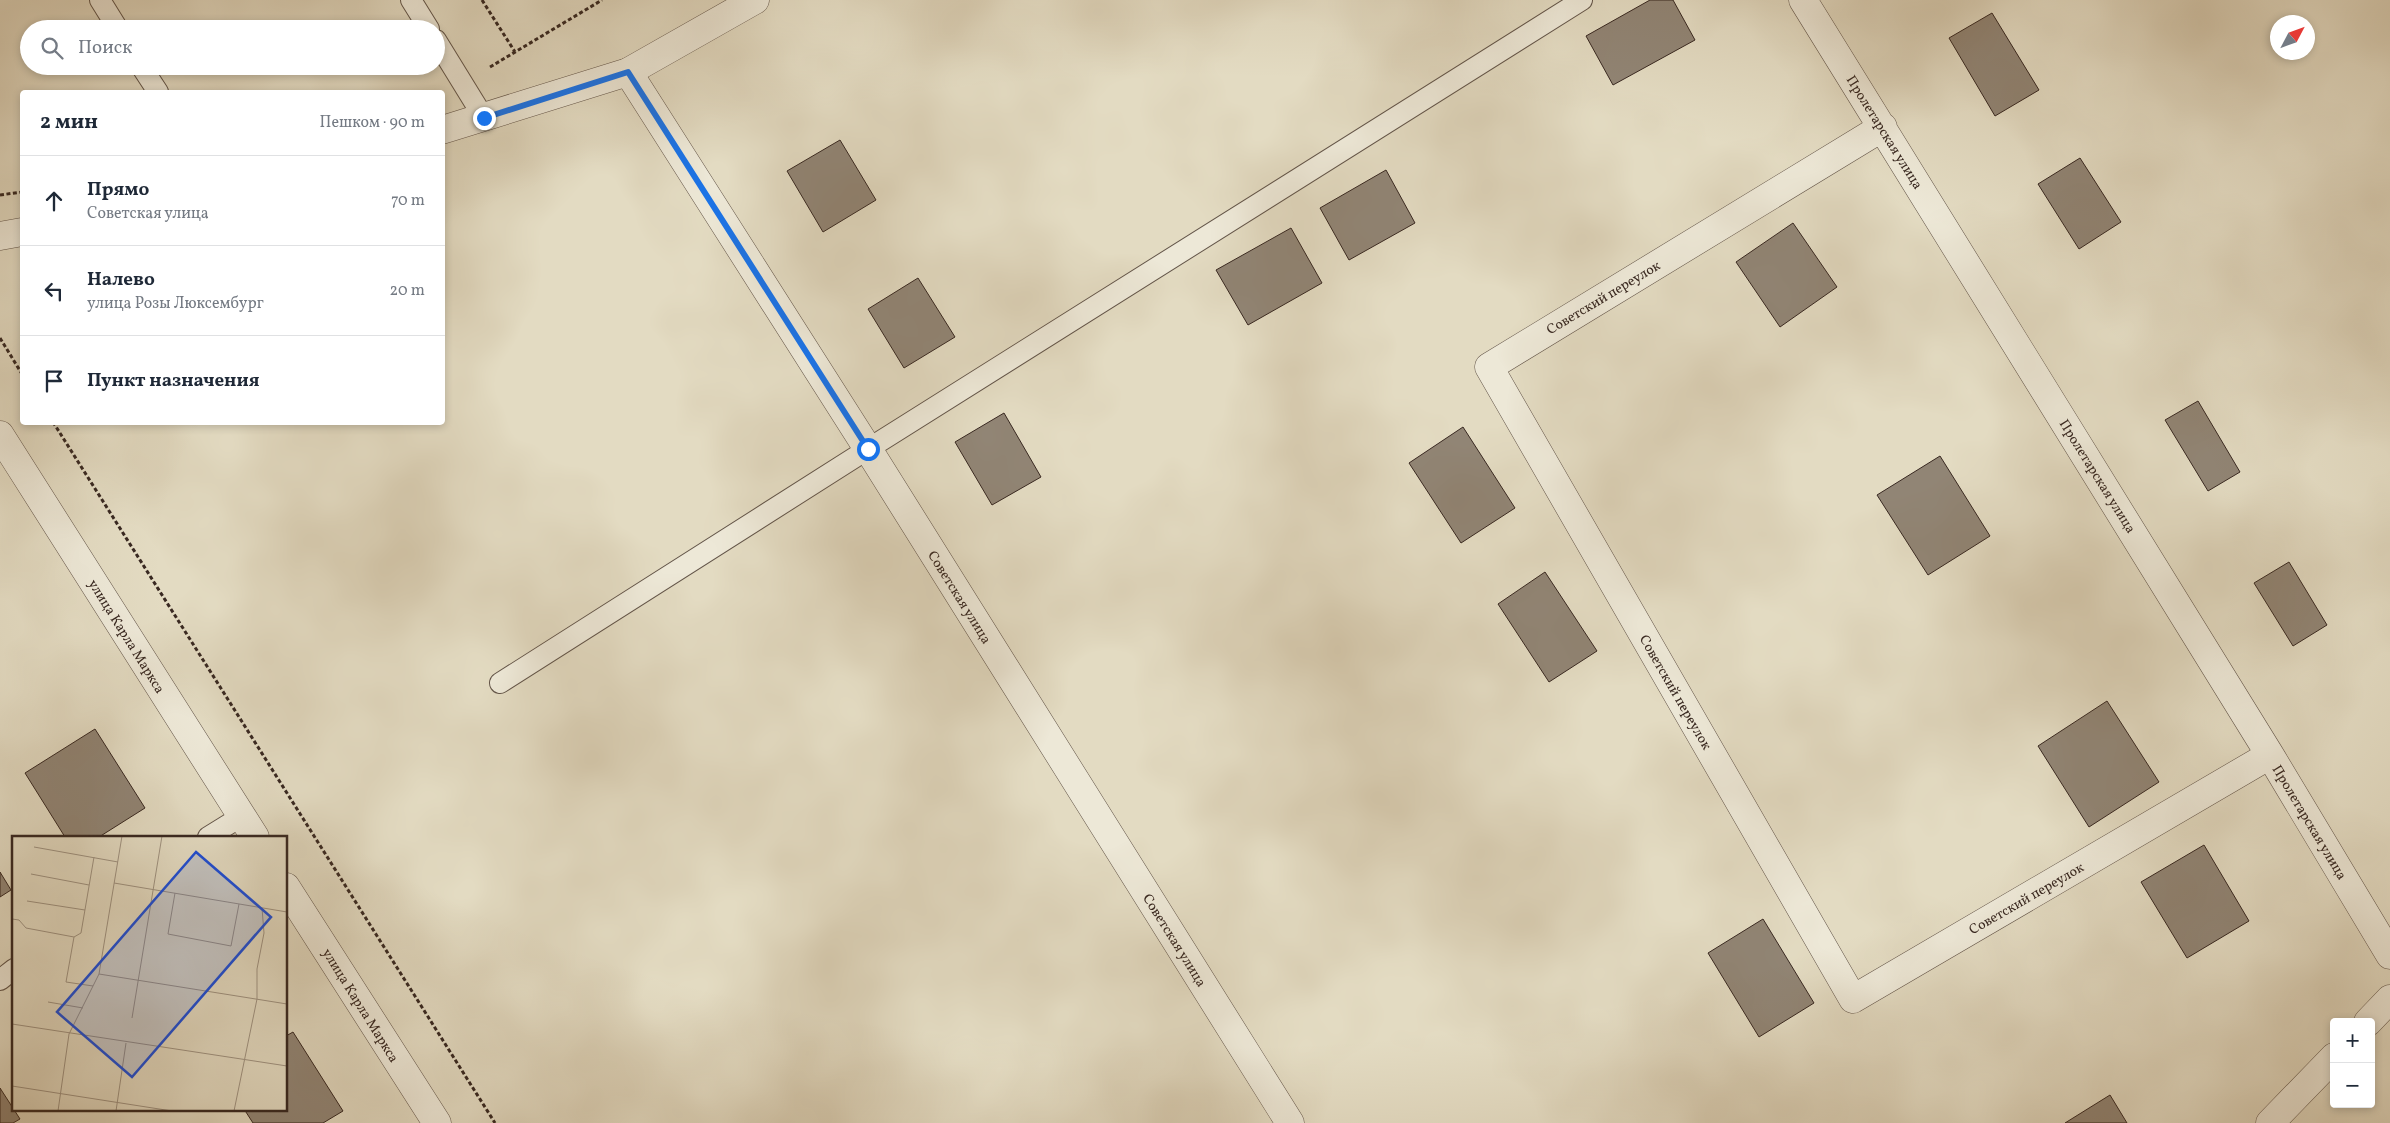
<!DOCTYPE html>
<html lang="ru">
<meta charset="utf-8">
<style>
:root{--surface:#fff;--page:#f2f2f3;--text:#1f2937;--muted:#747a83;--line:#e0e1e3}
body{margin:0;font-family:Vollkorn,serif;background:var(--page);color:var(--text)}
.controls{position:absolute;right:15px;bottom:15px;display:grid;overflow:hidden;border-radius:5px;box-shadow:0 2px 8px #0003}
.controls button{width:45px;height:45px;display:grid;place-items:center;padding:0;border:0;border-bottom:1px solid var(--line);background:var(--surface);color:var(--text);font:25px sans-serif}
.compass{position:absolute;left:2270px;top:15px;width:45px;height:45px;border-radius:50%;background:var(--surface);box-shadow:0 2px 8px #0003;rotate:49deg}
.stop{position:absolute;width:15px;height:15px;margin:-11px;border:4px solid #1a73e8;border-radius:50%;background:#fff}
.stop.end{background:#1a73e8;border-color:#fff;box-shadow:0 1px 5px #0008}
.list{margin:0;padding:0;list-style:none}
h2{display:flex;justify-content:space-between;align-items:center;height:65px;margin:0;padding:0 20px;font-size:21px}
h2 small{font-size:16px;font-weight:400;color:var(--muted)}
.list li{display:grid;grid-template-columns:32px 1fr auto;gap:15px;align-items:center;box-sizing:border-box;height:90px;padding:0 20px;border-top:1px solid var(--line)}
.list b{display:block;font-size:19px;white-space:nowrap}
.list p{margin:0;font-size:16px;white-space:nowrap;color:var(--muted)}
.list em{font-size:16px;font-style:normal;color:var(--muted)}
.icon{flex:none;width:28px;height:28px;fill:none;stroke:currentColor;stroke-width:2;stroke-linecap:round;stroke-linejoin:round}
.map{position:relative;flex:none;width:2390px;height:1123px;overflow:hidden}
.search{position:absolute;background:var(--surface);box-shadow:0 2px 8px #0003;left:20px;top:20px;width:425px;height:55px;display:flex;align-items:center;gap:12px;box-sizing:border-box;padding:0 18px;border-radius:28px;color:var(--muted);font-size:19px}
.panel{position:absolute;background:var(--surface);box-shadow:0 2px 8px #0003;left:20px;top:90px;width:425px;height:335px;border-radius:5px}
.map>svg:first-child{display:block}
.building{fill:#918575;stroke:#382821}
.lines{fill:none;stroke-linecap:round;stroke-linejoin:round}
.service-casing{stroke:#635549;stroke-width:22}
.minor-casing{stroke:#635549;stroke-width:29}
.tertiary-casing{stroke:#635549;stroke-width:29}
.path{stroke:#382821;stroke-width:3;stroke-dasharray:4 2.5;stroke-linecap:butt}
.service{stroke:#ede8d7;stroke-width:20}
.minor{stroke:#ede8d7;stroke-width:28}
.tertiary{stroke:#ede8d7;stroke-width:28}
.route{stroke:#1a73e8;stroke-width:6}
.labels{text-anchor:middle;stroke-width:4.5;stroke-linejoin:round;paint-order:stroke}
.street-label{font-size:14px;fill:#382821;stroke:#ede8d7}
.inset-road{fill:none;stroke:#9f9382;stroke-width:1}
.view{fill:#1d4ed8;fill-opacity:0.15;stroke:#1d4ed8;stroke-width:2.5}
.inset-edge{fill:none;stroke:#382821;stroke-width:2.5}
</style>
<div class="map">
<svg width="2390" height="1123" viewBox="0 0 2390 1123">
<rect width="100%" height="100%" fill="#e3dbc2"/>
<filter id="stains"><feTurbulence type="fractalNoise" baseFrequency=".004" numOctaves="4"/><feColorMatrix values="0 0 0 0 .2 0 0 0 0 .09 0 0 0 0 .02 0 0 0 .5 -.17"/></filter>
<radialGradient id="worn" r=".72"><stop offset=".6" stop-color="#630" stop-opacity="0"/><stop offset="1" stop-color="#630" stop-opacity=".3"/></radialGradient>
<!-- building -->
<path class="building" d="M1650,0H1673L1695,40L1613,85L1586,36Z
M1992,13L2039,90L1995,116L1949,38Z
M840,140L876,200L823,232L787,171Z
M2080,158L2121,222L2079,249L2038,184Z
M1386,170L1415,223L1349,260L1320,208Z
M1793,223L1837,287L1780,327L1736,262Z
M1291,228L1322,283L1248,325L1216,270Z
M918,278L955,337L904,368L868,309Z
M2198,401L2240,472L2208,491L2165,420Z
M1004,413L1041,477L992,505L955,442Z
M1463,427L1515,508L1461,543L1409,463Z
M1940,456L1990,536L1928,575L1877,495Z
M2289,562L2327,625L2293,646L2254,583Z
M1545,572L1597,651L1549,682L1498,604Z
M2107,701L2159,782L2089,827L2038,746Z
M95,729L145,808L99,837H65L25,773Z
M2204,845L2249,921L2187,958L2141,882Z
M0,872L11,890L0,897Z
M1763,919L1814,1003L1759,1037L1708,953Z
M293,1032L343,1111L323,1123H253L244,1109H286V1036Z
M0,1088L20,1119L13,1123H0Z
M2110,1095L2127,1123H2065Z"/>
<g class="lines">
<defs>
<path id="service" d="M100,0L118,29
M411,0L429,29
M436,40L484,118
M141,66L158,92
M500,683L868,449L1582,0
M208,837L242,816
M0,980L14,969"/>
<path id="minor" d="M1803,0L2270,755L2390,955
M628,72L868,449L1290,1123
M1883,127L1489,367L1853,999L2270,755
M2368,1022L2390,999
M2270,1123L2334,1057"/>
<path id="tertiary" d="M442,130L628,72L755,0
M0,236L22,232
M0,435L255,837
M286,887L437,1123"/>
</defs>
<!-- service casing -->
<use href="#service" class="service-casing"/>
<!-- minor casing -->
<use href="#minor" class="minor-casing"/>
<!-- tertiary casing -->
<use href="#tertiary" class="tertiary-casing"/>
<!-- path -->
<path class="path" d="M482,0L515,52
M490,67L602,0
M0,195L22,192
M0,338L22,374
M53,422L495,1123"/>
<!-- service -->
<use href="#service" class="service"/>
<!-- minor -->
<use href="#minor" class="minor"/>
<!-- tertiary -->
<use href="#tertiary" class="tertiary"/>
</g>
<g class="lines">
<!-- route -->
<path class="route" d="M484,118L628,72L868,449"/>
</g>
<g class="labels">
<!-- street labels -->
<g class="street-label">
<text transform="translate(1885 132) rotate(58)" y="5">Пролетарская улица</text>
<text transform="translate(1603 297) rotate(-31)" y="5">Советский переулок</text>
<text transform="translate(2098 476) rotate(58)" y="5">Пролетарская улица</text>
<text transform="translate(960 597) rotate(58)" y="5">Советская улица</text>
<text transform="translate(127 636) rotate(58)" y="5">улица Карла Маркса</text>
<text transform="translate(1676 692) rotate(60)" y="5">Советский переулок</text>
<text transform="translate(2310 822) rotate(59)" y="5">Пролетарская улица</text>
<text transform="translate(2026 898) rotate(-30)" y="5">Советский переулок</text>
<text transform="translate(1175 940) rotate(58)" y="5">Советская улица</text>
<text transform="translate(361 1005) rotate(58)" y="5">улица Карла Маркса</text>
</g>
</g>
<!-- overview -->
<g transform="translate(12 836)">
<rect width="275" height="275" fill="#e3dbc2"/>
<path class="inset-road" d="M22,11L106,26M19,38L77,49M102,47L275,76M163,57L156,98L219,110L227,68M15,65L73,74M0,83L7,84L14,92L62,101L69,97L82,21M62,101L54,146L81,150M87,138L275,168M36,166L71,172M120,182L150,0M0,188L275,230M0,250L160,275M46,275L57,198L87,138L110,0M104,275L114,207M222,275L245,163V133L252,97L250,72"/>
<path class="view" d="M184,16L259,81L120,241L45,176Z"/>
<rect width="275" height="275" class="inset-edge"/>
</g>
<rect width="100%" height="100%" filter="url(#stains)"/>
<rect width="100%" height="100%" fill="url(#worn)"/>
</svg>
<div class="controls">
<button>+</button>
<button>−</button>
</div>
<svg class="compass" viewBox="-18 -18 36 36"><path d="M0-13l5 13h-10z" fill="#e53935"/><path d="M0 13l5-13h-10z" fill="#747a83"/></svg>
<div class="stop" style="left:868px;top:449px"></div>
<div class="stop end" style="left:484px;top:118px"></div>
<div class="search"><svg class="icon" aria-label="search" viewBox="0 0 24 24"><circle cx="10" cy="10" r="6"/><path d="M15 15l6 6"/></svg>Поиск</div>
<section class="panel">
<h2>2 мин<small>Пешком · 90 m</small></h2>
<ul class="list">
<li><svg class="icon" aria-label="ahead" viewBox="0 0 24 24"><path d="M12 20V5M6 11l6-6 6 6"/></svg><div><b>Прямо</b><p>Советская улица</p></div><em>70 m</em></li>
<li><svg class="icon" aria-label="left" viewBox="0 0 24 24"><path d="M17 20v-9H6M10 6l-5 5 5 5"/></svg><div><b>Налево</b><p>улица Розы Люксембург</p></div><em>20 m</em></li>
<li><svg class="icon" aria-label="arrive" viewBox="0 0 24 24"><path d="M6 21V4h12l-3 4 3 4H6"/></svg><div><b>Пункт назначения</b></div></li>
</ul>
</section>
</div>
